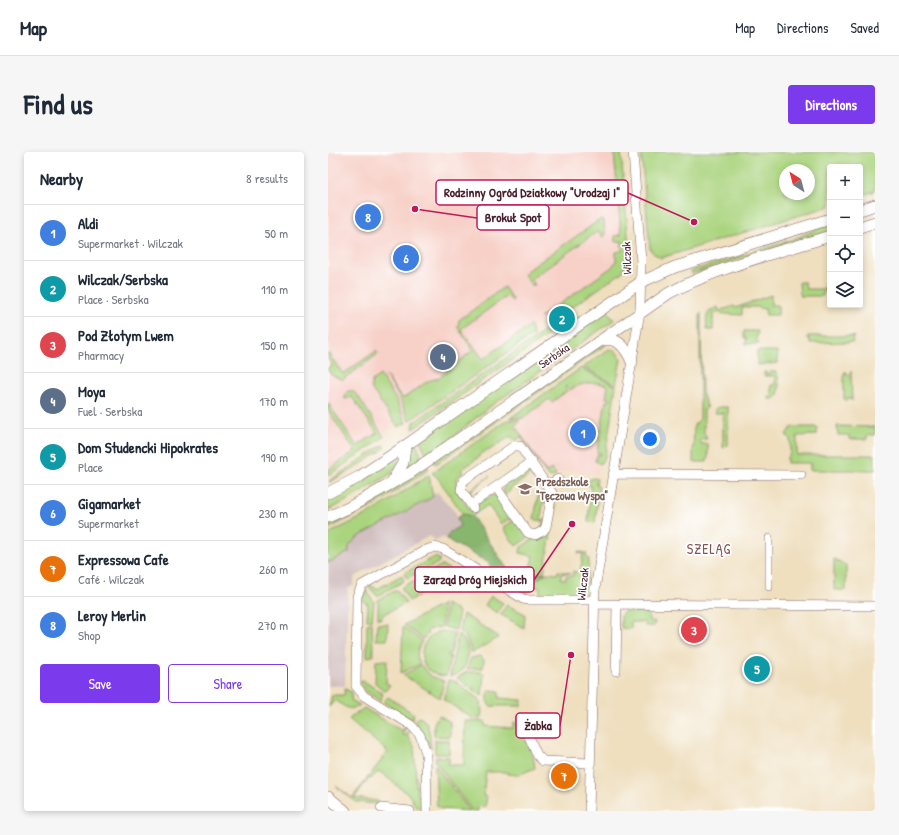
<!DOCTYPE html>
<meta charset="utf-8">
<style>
:root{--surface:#fff;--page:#f6f6f7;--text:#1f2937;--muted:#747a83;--line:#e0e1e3;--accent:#7c3aed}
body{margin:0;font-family:"Patrick Hand",sans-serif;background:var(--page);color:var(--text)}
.controls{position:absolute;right:12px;top:12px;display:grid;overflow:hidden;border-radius:4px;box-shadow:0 2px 6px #0003}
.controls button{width:36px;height:36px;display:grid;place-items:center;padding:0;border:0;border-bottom:1px solid var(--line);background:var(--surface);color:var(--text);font:20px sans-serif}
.compass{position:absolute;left:451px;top:12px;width:36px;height:36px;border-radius:50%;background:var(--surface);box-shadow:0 2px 6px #0003;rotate:324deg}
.you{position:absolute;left:322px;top:287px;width:14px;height:14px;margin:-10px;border:3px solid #fff;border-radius:50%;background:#1a73e8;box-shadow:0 0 0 6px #1a73e833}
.badge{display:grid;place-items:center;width:26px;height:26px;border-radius:50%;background:var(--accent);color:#fff;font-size:13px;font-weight:700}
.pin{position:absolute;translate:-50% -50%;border:2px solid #fff;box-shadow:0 1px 4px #0006}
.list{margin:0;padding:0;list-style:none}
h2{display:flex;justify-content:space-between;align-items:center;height:52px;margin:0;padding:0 16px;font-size:17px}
h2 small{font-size:13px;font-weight:400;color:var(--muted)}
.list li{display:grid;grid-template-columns:26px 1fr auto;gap:12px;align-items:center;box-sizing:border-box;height:56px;padding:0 16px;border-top:1px solid var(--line)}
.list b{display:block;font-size:15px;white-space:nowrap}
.list p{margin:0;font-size:13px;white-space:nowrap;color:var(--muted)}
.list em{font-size:13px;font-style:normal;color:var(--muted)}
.actions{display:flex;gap:8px;padding:12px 16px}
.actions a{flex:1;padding:9px 0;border:1px solid var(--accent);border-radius:4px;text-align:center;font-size:14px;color:var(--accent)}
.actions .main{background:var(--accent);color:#fff}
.icon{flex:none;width:22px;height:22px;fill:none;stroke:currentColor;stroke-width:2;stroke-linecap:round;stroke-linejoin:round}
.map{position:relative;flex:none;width:547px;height:659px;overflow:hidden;border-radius:4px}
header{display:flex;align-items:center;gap:24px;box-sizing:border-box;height:56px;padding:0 20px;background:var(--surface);border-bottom:1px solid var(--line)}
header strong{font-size:19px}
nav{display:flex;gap:22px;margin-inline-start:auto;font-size:14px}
.intro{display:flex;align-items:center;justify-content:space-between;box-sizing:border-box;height:96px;padding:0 24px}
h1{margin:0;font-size:28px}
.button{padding:10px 18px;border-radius:4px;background:var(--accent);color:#fff;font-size:14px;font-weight:700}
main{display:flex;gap:24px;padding:0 24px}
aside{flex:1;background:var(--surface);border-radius:4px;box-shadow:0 2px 6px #0003}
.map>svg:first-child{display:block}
.built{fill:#f7d1c8}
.industrial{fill:#d2bfc0}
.green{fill:#abd47f;stroke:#7a7a55;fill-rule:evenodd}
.forest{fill:#88b66e;stroke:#696a4c}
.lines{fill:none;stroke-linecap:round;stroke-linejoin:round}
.pedestrian-casing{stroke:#84625f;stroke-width:8}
.minor-casing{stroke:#84625f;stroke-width:10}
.tertiary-casing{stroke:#84625f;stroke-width:12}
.pedestrian{stroke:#fff;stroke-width:7}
.minor{stroke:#fff;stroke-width:9}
.tertiary{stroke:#fff;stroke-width:11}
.labels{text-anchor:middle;stroke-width:3.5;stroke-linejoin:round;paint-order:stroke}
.street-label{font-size:12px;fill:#4a1f2b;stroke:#fff}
.education-label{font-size:12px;font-weight:bold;fill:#785e54;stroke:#fff;text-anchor:start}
.quarter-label{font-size:14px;letter-spacing:1px;fill:#815453;stroke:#fff}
.leader{fill:none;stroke:#c2185b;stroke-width:1.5}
.callout-dot{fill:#c2185b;stroke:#fff;stroke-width:1.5}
.callout{fill:#fff;stroke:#c2185b;stroke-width:1.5}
.callout-label{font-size:13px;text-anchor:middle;font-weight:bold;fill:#4a1f2b}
</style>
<header>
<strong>Map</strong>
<nav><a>Map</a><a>Directions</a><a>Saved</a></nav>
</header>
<div class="intro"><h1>Find us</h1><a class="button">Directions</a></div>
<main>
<aside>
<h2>Nearby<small>8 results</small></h2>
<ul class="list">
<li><span class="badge" style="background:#3f7fe0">1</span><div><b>Aldi</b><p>Supermarket · Wilczak</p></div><em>50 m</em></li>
<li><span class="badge" style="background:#0f9aa8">2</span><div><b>Wilczak/Serbska</b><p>Place · Serbska</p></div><em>110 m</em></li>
<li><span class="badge" style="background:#e0444e">3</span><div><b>Pod Złotym Lwem</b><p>Pharmacy</p></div><em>150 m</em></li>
<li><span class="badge" style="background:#5c6f8a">4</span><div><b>Moya</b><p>Fuel · Serbska</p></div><em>170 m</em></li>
<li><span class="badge" style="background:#0f9aa8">5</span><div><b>Dom Studencki Hipokrates</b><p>Place</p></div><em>190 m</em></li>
<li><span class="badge" style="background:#3f7fe0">6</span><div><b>Gigamarket</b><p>Supermarket</p></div><em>230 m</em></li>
<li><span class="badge" style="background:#e8710a">7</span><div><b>Expressowa Cafe</b><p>Café · Wilczak</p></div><em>260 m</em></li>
<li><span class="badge" style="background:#3f7fe0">8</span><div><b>Leroy Merlin</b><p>Shop</p></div><em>270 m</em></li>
</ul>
<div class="actions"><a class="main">Save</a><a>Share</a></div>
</aside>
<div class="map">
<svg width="547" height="659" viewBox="0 0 547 659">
<rect width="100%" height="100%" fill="#fff"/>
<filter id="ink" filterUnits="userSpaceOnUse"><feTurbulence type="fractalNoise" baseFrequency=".025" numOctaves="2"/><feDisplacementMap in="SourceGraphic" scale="8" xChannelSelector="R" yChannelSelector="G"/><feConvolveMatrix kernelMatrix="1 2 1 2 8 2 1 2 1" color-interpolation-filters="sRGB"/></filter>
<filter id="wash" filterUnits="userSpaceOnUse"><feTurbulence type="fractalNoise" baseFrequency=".012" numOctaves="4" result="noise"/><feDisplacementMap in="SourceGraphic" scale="16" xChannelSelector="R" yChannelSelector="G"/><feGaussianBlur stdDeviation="0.9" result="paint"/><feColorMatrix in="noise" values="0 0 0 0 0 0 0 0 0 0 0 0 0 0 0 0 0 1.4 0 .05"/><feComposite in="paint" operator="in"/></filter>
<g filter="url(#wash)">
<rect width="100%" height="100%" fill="#efdfbf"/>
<!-- built -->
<path class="built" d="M0,0H292L299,97L284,118L28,301L0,318Z
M262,218L285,231L270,322L241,318L222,326L218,322L185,274L194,265Z"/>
<!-- industrial -->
<path class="industrial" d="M109,340L128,361L132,374L122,380L118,387L114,385L107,388L101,384L26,425V433L20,436L17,534H0V406L28,383Z"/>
<!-- green -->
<path class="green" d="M286,0H293L301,96V109L293,121L221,171L236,158L235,156L224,158L212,166L284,115L288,109V100L294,99V89L287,90V84L293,83Z
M313,0H547V39L532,44V15H502V54L333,106L326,102L322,97ZM457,18H481V42H457Z
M273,67L276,69L277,82L275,85L270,79L203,127L207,133H203L197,124V120Z
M502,72V79L364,122L363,119L460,89Z
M471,130H477L478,137H496L497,130L498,138H495V144H472Z
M176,135L185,148L184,149L179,144L133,177L155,207L203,173L205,183L81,269L71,245L58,224L72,244L76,246L100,229L111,226L145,198L130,176L131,168Z
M443,143V153H450V163H438L437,157L431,156V155H414V163L385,161V178H379C378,166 377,159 390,155L391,159L406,154L407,156Z
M279,158L286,168L160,256L127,283L99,303L92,289Z
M373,161L374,240L379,256L376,258V281L379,287H373V292H380V306L378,310H365L366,273L372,267V162Z
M217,179L221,182L85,277L86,270Z
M416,179H430L428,189L431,190V192H417L419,186H416Z
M480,184H526L527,185H524L525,190L482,191L481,186H479Z
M279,192L108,312L105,310L268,196Z
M281,197L287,198L293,207L288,233L255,215Z
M48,199L50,202L14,228L6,224L0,219V216L4,213L0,207V201L15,222Z
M429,199H449L450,211L429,213Z
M253,216L288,234L277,305L272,312L267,309L269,302L272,303L273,301L269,300L278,249H282L283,247L278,246L280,234C270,228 251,231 242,238L238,234L237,235L239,239L224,250L221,247L195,266H182Z
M518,219V222H522L523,219L524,249L522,246H519L518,249L516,247V221Z
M436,220H438V222H442V220H448C452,224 451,237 450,243L445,247H441L440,244L443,241V233H447V224H436Z
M52,223L68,247L78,271L70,275L43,236L44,229Z
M20,239H25L30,244L56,285L0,324V318L27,299L0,258V251L29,294L49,281L24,245L17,247V242Z
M391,255H400V293L395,296V261H387V257Z
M179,268H192L187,274L218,320L224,317L228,323L225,325L220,324L193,285L187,289L183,284L160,299L159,298L151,303V305L133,318L135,321L128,326L129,338L143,360L150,355L139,340L162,324L141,340L149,352L164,343L170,344L184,365L173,372L160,353L144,364L135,362L109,325L104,321Z
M509,274L547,275V283H539V287H521V283H510Z
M465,275H489V283L469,284V303H547V318H482V311H459V305L462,302V286L458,283L461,278Z
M88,292L94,306L78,316L82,297Z
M55,293L57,295L54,298L24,318L1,330V329Z
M71,304H73L64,321L24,346L0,358V345Z
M100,314V318L47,353L0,377V374L45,350Z
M199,318L202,323L182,337V339L177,343L175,339L177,333Z
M101,323L105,345L30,385L21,394V400L0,411V382L44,360Z
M266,326L269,327L268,331L271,336L267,371L260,370L263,334H261L262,327Z
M210,344L220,346L219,350L215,351L213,366L216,370L206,367Z
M225,353H228L216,421L201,422L205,404L192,401L193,395L207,386Z
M186,368L201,385L188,394L175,376Z
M250,400L259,401L258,405L261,407L258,444H216V443H212V436L203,435V439L198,440V443L180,433L202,432L218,421L229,422L230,419L243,421L233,422V427H238V424H245V419L252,420L255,402L250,401Z
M107,405L112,407L110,411L79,426L76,421Z
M506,407L518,413V438H506Z
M114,413L129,422L123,432L118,429L96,441L89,428L90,426Z
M74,423L76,429L49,444L41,435L42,433L49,437Z
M133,424L145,433L140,442L125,433Z
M85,429L93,442L81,449L74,437V435Z
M36,438H38L46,450L44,468H39L40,452L36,450L34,447Z
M69,438L78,451L56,462L52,467H50V448Z
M163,444L175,451L169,461L157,453Z
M115,452L114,475L108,476V475L102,478L101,477L99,479L100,482L95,487L76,473Z
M118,452L131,460L128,478L116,475Z
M179,453L197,462L196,476L172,462Z
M297,459L320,460L321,469L327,470L326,474H317V470H303V477L293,476V463Z
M135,462L171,485L144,501L138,485L131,479Z
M44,471L45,504L39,505V472Z
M49,472H60L59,488H48Z
M75,475L94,489C90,497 87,503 92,512L73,521Z
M112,479L127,481L123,501L120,502V504H123L118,524C89,524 85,489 112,479Z
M130,482C147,492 141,523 122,524Z
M152,504L156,508L155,516L139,517L143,506Z
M59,508L58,531L62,533L57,539L47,531L48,509Z
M93,513L103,524L116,529L112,546L75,523Z
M138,520H153L156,522L154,544L129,526Z
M121,528L127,529L153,549L154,564L152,566H144L116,548Z
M36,529L55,542L52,549L36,538L32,530Z
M17,537L24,540L23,548L32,553C22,561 16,554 7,548L1,555L4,543H16Z
M162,538L171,539V546L194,548L193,554H162L160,551V540Z
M60,545L86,562L84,568L55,550Z
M36,556L74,579L77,574L79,575L74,582L76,584L83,577L79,583L86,594L89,642L95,646L93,656L88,655L81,643L51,619L43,627L41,626L26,646L50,649L51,652L28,650L8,634L24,646L60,600L21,567Z
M111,563L122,570V585L106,584V571Z
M90,565C102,567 102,587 103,597L93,576L86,570Z
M137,569H157V574L185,576L186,570C197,573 206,605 207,616L190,623L179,622V620H158L155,644L159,645L157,655L150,654V659H144L107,609L108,605H121V613H136Z
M107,588H121V602H107Z
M107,613L142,659L114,657L109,654Z"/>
<!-- forest -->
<path class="forest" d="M135,362L144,364L180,418L201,422L218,421L202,432L180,433L166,424L161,411L118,387L122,380L132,374L129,366Z"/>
</g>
<g filter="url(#ink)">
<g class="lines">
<defs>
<path id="pedestrian" d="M441,435V386"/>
<path id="minor" d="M285,322L473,323
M220,333L230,327
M149,348L204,310
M145,356L133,338L135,329L186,294H192L224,341L218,375L215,379L207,383L200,381L168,335
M266,452L547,454
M288,519L289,453
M191,567L195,571L209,603L215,609L262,611
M53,656L82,659
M99,659L98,601L92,583L83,573L36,544L28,534L29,444L34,433L98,398L107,395L115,397L195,447L201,448H266
M261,659L267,438L312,159L313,110L305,0"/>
<path id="tertiary" d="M532,58L547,53
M532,75L547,70
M270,190C288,182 298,195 304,210
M64,330L75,311L77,294
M0,341L31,325L61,305L313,130L347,115L502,67
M0,365L20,356L82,321L341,141C392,114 448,101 502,84
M0,645L17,659"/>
</defs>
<!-- pedestrian casing -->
<use href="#pedestrian" class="pedestrian-casing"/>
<!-- minor casing -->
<use href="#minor" class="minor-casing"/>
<!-- tertiary casing -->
<use href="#tertiary" class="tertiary-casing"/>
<!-- pedestrian -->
<use href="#pedestrian" class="pedestrian"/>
<!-- minor -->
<use href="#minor" class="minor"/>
<!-- tertiary -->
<use href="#tertiary" class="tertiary"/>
</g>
</g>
<!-- icons -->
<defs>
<symbol id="school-bare" viewBox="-9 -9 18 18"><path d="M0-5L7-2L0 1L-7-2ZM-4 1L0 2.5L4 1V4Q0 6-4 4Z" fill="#8d6e63" stroke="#fff" stroke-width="2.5" paint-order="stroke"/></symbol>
</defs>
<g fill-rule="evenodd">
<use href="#school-bare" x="187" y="327" width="20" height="20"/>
</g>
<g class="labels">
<!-- street labels -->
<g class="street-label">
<text transform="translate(299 106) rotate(-92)" y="4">Wilczak</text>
<text transform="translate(226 204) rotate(-35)" y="4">Serbska</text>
<text transform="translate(255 432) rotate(-84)" y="4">Wilczak</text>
</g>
<!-- education labels -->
<g class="education-label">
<text x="208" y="334">Przedszkole<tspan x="208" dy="14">"Tęczowa Wyspa"</tspan></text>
</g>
<!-- quarter labels -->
<g class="quarter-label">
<text x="381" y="402">SZELĄG</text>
</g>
</g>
<!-- callouts -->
<path class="leader" d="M366 70L300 41M87 57L149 66M244 372L206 428M243 503L232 574"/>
<g class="callout-dot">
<circle cx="366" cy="70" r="4"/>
<circle cx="87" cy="57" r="4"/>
<circle cx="244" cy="372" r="4"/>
<circle cx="243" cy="503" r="4"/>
</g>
<g class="callout">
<rect x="108" y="28" width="192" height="25" rx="4"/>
<rect x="149" y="53" width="72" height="25" rx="4"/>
<rect x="87" y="415" width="119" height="25" rx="4"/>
<rect x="188" y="561" width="44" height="25" rx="4"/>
</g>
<g class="callout-label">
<text x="204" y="45">Rodzinny Ogród Działkowy "Urodzaj I"</text>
<text x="185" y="70">Brokuł Spot</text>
<text x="147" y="432">Zarząd Dróg Miejskich</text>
<text x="210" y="578">Żabka</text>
</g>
</svg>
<div class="controls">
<button>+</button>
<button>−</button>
<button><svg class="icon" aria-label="locate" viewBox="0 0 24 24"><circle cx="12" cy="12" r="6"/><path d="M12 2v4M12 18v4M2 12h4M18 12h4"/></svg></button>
<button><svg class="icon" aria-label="layers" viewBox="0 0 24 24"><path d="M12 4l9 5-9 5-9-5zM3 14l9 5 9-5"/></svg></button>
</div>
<svg class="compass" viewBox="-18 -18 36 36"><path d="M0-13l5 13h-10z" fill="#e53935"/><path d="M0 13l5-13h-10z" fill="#747a83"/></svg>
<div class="you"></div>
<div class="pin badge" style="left:255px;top:281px;background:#3f7fe0">1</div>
<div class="pin badge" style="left:234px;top:167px;background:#0f9aa8">2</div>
<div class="pin badge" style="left:366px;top:478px;background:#e0444e">3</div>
<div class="pin badge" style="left:115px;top:205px;background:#5c6f8a">4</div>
<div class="pin badge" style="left:429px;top:517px;background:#0f9aa8">5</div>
<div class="pin badge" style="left:78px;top:106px;background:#3f7fe0">6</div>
<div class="pin badge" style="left:236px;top:624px;background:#e8710a">7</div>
<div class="pin badge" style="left:40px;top:65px;background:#3f7fe0">8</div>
</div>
</main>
